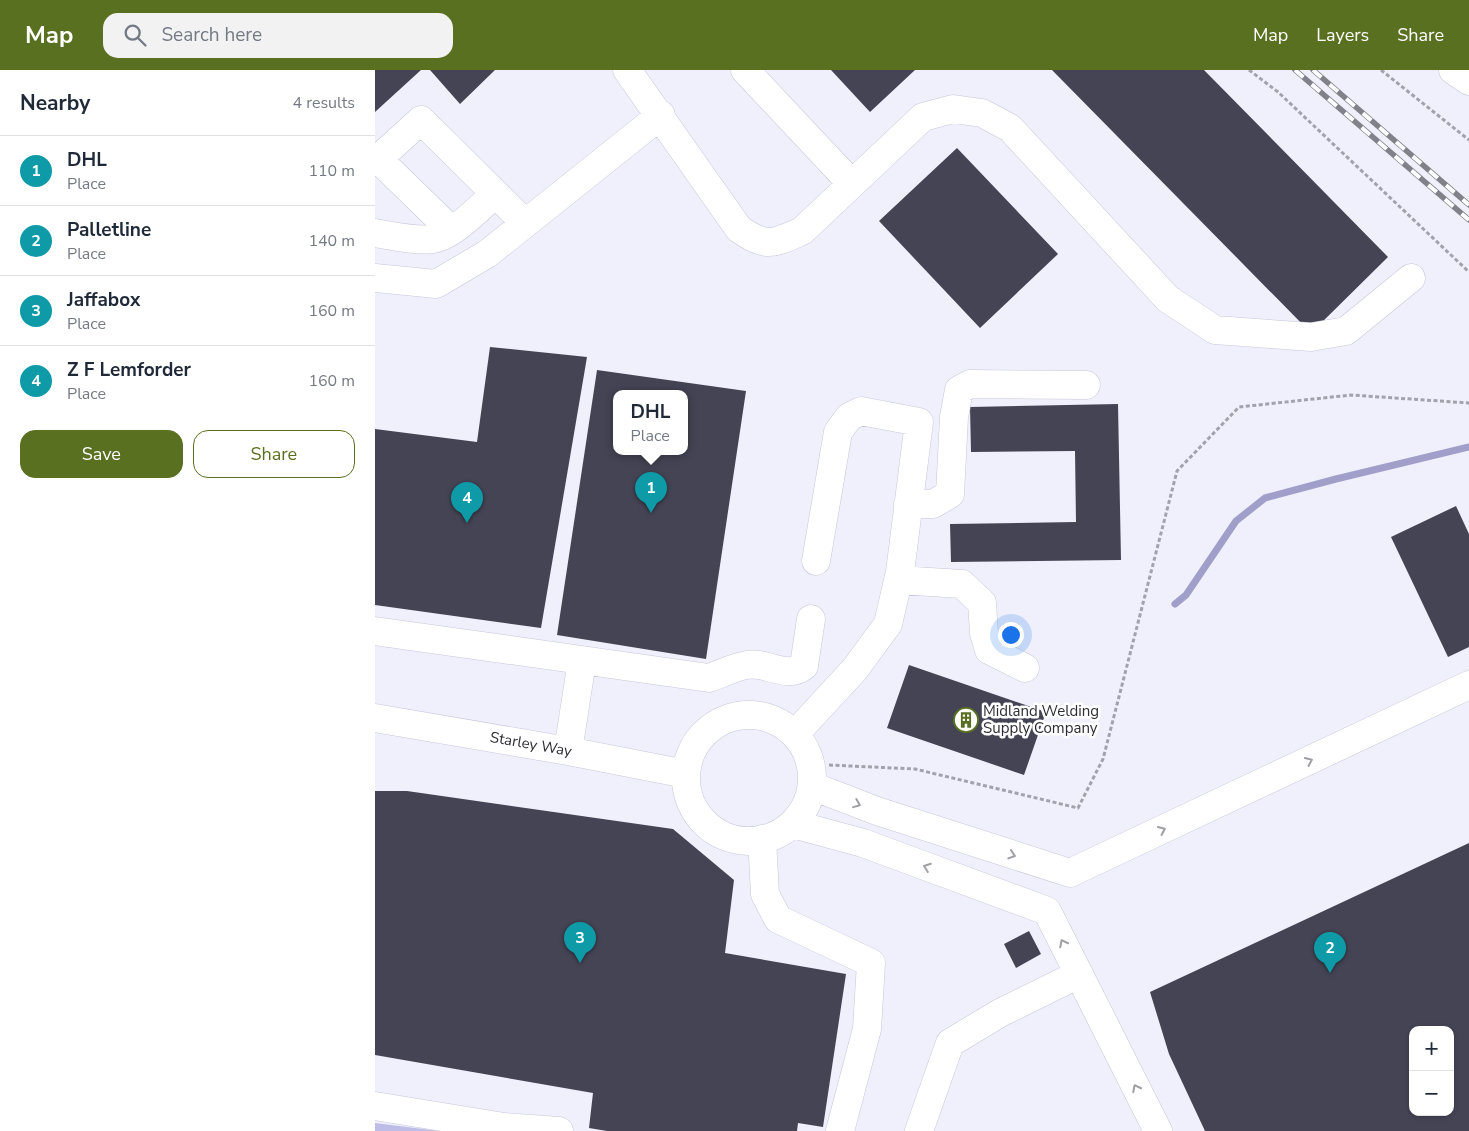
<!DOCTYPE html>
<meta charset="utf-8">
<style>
:root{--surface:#fff;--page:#f2f2f3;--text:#1f2937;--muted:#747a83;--line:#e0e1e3;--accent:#5a7021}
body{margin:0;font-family:"Nunito Sans",sans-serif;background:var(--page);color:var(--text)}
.controls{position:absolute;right:15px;bottom:15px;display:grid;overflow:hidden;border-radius:10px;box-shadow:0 1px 4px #0004}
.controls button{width:45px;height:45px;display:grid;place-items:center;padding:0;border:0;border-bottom:1px solid var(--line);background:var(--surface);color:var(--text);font:25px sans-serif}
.you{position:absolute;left:635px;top:564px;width:18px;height:18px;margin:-12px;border:4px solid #fff;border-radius:50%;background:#1a73e8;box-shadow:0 0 0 8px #1a73e833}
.badge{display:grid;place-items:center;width:32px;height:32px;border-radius:50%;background:var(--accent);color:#fff;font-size:16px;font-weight:700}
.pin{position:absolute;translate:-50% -41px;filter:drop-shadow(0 1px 2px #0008)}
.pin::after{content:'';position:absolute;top:26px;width:18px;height:15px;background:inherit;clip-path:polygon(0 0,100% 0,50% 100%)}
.popup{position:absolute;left:238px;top:320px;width:75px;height:65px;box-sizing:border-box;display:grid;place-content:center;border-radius:10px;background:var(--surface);filter:drop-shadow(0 1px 4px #0005);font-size:16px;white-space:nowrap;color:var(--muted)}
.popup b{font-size:19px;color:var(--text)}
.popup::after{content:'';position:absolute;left:50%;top:100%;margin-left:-10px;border:10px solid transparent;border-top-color:var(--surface)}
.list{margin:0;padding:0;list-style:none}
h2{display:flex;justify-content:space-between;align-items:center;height:65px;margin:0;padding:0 20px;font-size:21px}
h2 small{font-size:16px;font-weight:400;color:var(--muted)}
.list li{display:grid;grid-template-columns:32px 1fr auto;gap:15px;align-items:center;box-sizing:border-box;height:70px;padding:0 20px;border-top:1px solid var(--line)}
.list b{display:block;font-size:19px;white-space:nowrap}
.list p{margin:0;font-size:16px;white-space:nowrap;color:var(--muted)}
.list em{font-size:16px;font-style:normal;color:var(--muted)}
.actions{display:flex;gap:10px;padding:15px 20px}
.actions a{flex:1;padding:11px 0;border:1px solid var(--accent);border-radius:15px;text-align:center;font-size:18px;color:var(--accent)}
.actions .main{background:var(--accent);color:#fff}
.icon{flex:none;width:28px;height:28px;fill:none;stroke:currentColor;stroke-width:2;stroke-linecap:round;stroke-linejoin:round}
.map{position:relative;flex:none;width:1094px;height:1061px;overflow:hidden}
header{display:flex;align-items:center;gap:30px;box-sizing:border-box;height:70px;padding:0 25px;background:var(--accent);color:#fff}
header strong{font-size:24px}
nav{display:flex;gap:28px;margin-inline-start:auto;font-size:18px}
.search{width:350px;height:45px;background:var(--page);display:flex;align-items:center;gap:12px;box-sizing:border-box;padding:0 18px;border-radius:15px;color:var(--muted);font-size:19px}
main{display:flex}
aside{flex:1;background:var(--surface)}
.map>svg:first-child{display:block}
.green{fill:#bdbde8}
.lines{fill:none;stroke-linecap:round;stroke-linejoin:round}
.stream{stroke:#9f9fca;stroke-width:7}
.building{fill:#445;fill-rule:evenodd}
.minor-casing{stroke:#c6c6db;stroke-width:29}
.path{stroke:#a2a2ac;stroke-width:3;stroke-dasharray:4 2.5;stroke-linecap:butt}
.minor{stroke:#fff;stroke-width:28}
.rail-casing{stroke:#81818a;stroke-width:5.5}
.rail{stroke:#fff;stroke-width:4;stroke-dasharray:11;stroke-linecap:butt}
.oneway{stroke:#a0a0a4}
.labels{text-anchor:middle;stroke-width:5;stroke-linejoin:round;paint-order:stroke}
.poi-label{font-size:15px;fill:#2d2d35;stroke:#fff;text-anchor:start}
.street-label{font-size:15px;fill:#2d2d35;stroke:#fff}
</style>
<header>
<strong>Map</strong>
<div class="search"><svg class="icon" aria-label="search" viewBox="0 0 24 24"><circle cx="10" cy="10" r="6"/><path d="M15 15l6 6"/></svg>Search here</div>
<nav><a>Map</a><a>Layers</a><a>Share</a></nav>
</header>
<main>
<aside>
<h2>Nearby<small>4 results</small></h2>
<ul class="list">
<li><span class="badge" style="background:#0f9aa8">1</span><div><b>DHL</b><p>Place</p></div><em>110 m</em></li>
<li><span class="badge" style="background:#0f9aa8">2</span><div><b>Palletline</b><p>Place</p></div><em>140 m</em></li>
<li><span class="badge" style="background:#0f9aa8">3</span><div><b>Jaffabox</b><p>Place</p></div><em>160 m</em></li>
<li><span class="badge" style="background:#0f9aa8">4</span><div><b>Z F Lemforder</b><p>Place</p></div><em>160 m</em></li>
</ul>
<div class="actions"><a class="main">Save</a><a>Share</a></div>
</aside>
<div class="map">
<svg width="1094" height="1061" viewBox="0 0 1094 1061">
<rect width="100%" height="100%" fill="#f0f0fc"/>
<!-- green -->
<path class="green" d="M0,1053L64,1061H0Z"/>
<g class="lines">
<!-- stream -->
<path class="stream" d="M800,534L811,525L861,451L890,428L961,409L1094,377"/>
</g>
<!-- building -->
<path class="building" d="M0,0H46L0,42Z
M55,0H120L85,34Z
M456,0H540L495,42Z
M677,0H829L1013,187L936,263Z
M582,78L683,184L605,258L504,151Z
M115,277L212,287L166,558L0,535V359L102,372Z
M222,300L371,321L331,589L182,565ZM242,324H310V382H242Z
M743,334L746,490L576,492L575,454L701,452L700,381L596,382L595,337Z
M1081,436L1094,464V577L1073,587L1016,467Z
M534,595L671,642L649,705L512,658Z
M0,721H32L298,759L359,810L350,883L471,904L448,1057L423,1053L422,1061H232L214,1058L218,1023L0,985Z
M1094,773V1061H830L794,984L775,922ZM1038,960H1075V1042H1038Z
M654,861L666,884L641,898L629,874Z"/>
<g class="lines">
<defs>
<path id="minor" d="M252,0L364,159C392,178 397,174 427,161L548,47L578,39L607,43L635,58L793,229L840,260L936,267L971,261L1036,208
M370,0L477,114
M1078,0L1094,11
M3,89L76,160
M0,92L46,50L150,153
M0,163C18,166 40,171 58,169C78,166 105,137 120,124
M0,208L61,214L112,184L286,45
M533,434H558L575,424L579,347L584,320L595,314L711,315
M523,510L587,514L607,533L609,563L614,580L650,598
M0,561L334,608C346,604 359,597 372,595C392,591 411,610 429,596L436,549
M311 708a63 63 0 1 1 126 0a63 63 0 1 1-126 0Z
M0,648L193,681L311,704
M420,664L480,599L513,554L525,502L544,352L486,341L474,347L463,362L441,491
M193,681L207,591
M437,716L502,741L695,803L1094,615
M418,754L488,773L672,841L783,1061
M387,769L390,824L403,849L496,893L492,959L465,1061
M0,1036L129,1057L184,1061
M544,1061L575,973L625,943L704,904"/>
</defs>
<!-- minor casing -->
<use href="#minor" class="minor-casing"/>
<!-- path -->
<path class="path" d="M874,0L903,22L1094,202
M1006,0L1094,70
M454,695L540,699L703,738L728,689L802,401L864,337L976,325L1094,333"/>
<!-- minor -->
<use href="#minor" class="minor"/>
<defs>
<path id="rail" d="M920,0L1094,150
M938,0L1094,135"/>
</defs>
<!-- rail casing -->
<use href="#rail" class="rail-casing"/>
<!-- rail -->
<use href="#rail" class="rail"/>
</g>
<!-- one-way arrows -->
<defs><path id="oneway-chevron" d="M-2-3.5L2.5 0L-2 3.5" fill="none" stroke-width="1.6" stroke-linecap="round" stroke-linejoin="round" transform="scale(1.25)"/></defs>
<g class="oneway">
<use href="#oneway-chevron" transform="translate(934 691) rotate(-25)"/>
<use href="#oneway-chevron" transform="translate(482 734) rotate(22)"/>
<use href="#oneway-chevron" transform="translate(787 760) rotate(-25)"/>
<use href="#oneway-chevron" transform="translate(637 785) rotate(18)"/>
<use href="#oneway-chevron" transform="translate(552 797) rotate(-160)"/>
<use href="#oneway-chevron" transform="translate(688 873) rotate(-117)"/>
<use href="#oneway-chevron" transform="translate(761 1018) rotate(-117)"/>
</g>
<!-- icons -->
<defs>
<symbol id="building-ring" viewBox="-11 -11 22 22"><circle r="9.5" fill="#fff" stroke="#5a7021" stroke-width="1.5"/><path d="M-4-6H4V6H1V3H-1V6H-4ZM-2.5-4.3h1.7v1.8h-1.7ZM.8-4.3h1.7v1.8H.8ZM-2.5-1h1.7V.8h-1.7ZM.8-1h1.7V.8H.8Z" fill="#5a7021"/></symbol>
</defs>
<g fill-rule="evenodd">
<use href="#building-ring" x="577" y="636" width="28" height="28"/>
</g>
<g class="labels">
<!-- poi labels -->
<g class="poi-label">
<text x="608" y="646">Midland Welding<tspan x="608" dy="17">Supply Company</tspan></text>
</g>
<!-- street labels -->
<g class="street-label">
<text transform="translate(156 674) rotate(10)" y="5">Starley Way</text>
</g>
</g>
</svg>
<div class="controls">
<button>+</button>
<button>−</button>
</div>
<div class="you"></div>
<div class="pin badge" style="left:276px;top:443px;background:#0f9aa8">1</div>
<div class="popup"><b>DHL</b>Place</div>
<div class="pin badge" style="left:955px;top:903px;background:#0f9aa8">2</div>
<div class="pin badge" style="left:205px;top:893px;background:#0f9aa8">3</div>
<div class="pin badge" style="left:92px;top:453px;background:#0f9aa8">4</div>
</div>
</main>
